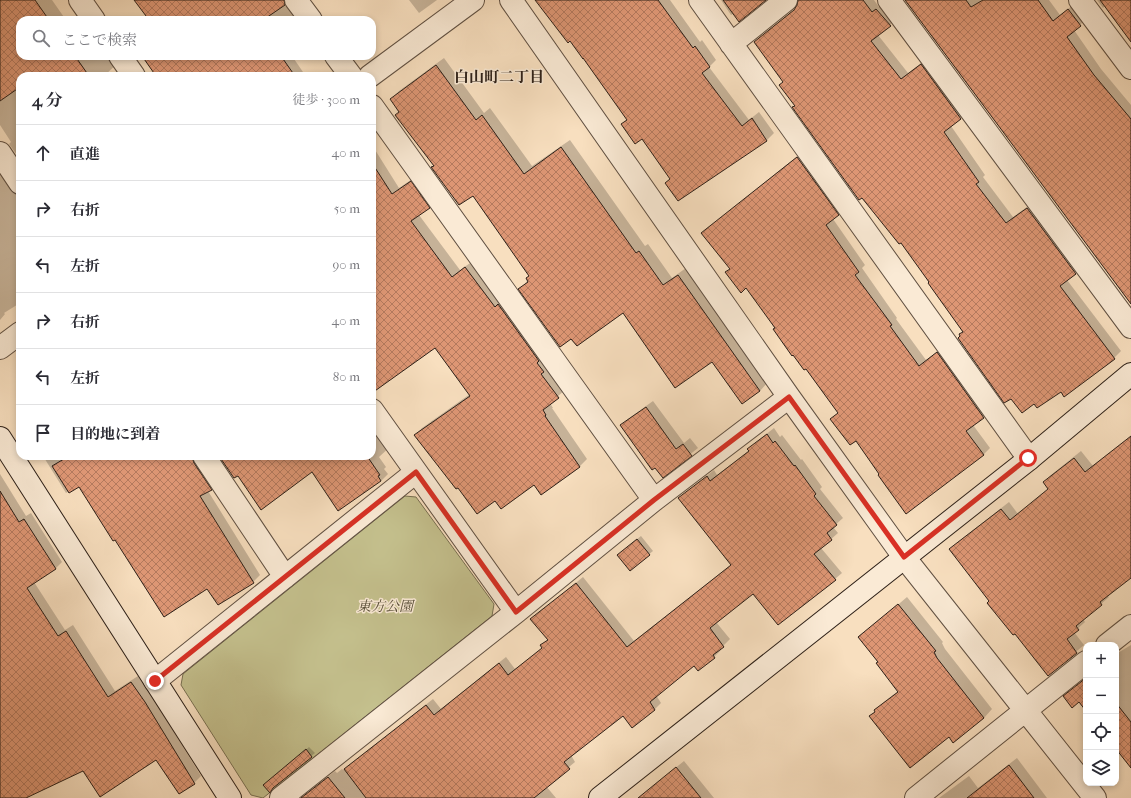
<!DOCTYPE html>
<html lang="ja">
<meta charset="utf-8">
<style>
:root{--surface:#fff;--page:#f7f7f7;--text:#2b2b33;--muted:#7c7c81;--line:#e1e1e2}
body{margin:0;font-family:"IM FELL French Canon","Noto Serif JP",serif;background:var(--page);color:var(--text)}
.controls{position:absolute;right:12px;bottom:12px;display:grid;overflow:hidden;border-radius:8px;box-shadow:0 2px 6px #0003}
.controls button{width:36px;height:36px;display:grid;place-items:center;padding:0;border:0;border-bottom:1px solid var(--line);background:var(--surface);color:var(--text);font:20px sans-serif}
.stop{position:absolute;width:12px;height:12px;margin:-9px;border:3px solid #d93025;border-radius:50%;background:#fff}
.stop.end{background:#d93025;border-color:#fff;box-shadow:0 1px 4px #0008}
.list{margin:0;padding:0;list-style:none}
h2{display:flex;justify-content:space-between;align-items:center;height:52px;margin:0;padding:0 16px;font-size:17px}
h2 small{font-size:13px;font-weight:400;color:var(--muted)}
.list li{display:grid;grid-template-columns:26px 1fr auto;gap:12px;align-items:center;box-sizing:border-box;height:56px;padding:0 16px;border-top:1px solid var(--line)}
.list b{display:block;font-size:15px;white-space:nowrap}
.list em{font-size:13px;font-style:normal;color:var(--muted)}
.icon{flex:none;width:22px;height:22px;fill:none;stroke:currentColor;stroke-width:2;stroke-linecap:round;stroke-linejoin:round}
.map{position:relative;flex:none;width:1131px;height:798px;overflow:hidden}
.search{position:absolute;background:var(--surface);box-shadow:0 2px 6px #0003;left:16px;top:16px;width:360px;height:44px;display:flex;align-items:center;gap:10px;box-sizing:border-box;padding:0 14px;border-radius:12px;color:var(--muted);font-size:15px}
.panel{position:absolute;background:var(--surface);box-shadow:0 2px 6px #0003;left:16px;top:72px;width:360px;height:388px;border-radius:12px}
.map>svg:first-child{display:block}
.park{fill:#c4c08d;stroke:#787052}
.shadow{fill:#0003}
.building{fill:url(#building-cross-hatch);stroke:#2d2018}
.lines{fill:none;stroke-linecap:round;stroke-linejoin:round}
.street-casing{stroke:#605042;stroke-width:24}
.secondary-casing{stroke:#2d2018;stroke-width:24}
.street{stroke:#faead5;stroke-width:22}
.secondary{stroke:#faead5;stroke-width:22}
.route{stroke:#d93025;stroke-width:5}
.labels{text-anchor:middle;stroke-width:3;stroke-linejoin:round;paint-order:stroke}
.park-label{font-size:14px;font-style:italic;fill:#5a503b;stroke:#faead5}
.neighbourhood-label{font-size:15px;font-weight:bold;fill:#2d2018;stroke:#faead5}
</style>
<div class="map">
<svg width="1131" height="798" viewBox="0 0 1131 798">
<defs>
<pattern id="building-cross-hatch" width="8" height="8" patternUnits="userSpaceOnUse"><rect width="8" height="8" fill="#dd9674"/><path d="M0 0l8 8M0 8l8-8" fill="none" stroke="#b47a5e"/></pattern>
</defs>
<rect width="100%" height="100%" fill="#f8dfbf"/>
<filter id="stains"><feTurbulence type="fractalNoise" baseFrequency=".005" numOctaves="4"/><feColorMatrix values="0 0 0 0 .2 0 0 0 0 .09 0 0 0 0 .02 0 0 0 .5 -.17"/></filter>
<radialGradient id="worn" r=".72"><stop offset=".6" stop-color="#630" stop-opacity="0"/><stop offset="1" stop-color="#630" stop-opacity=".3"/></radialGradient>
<!-- park -->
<path class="park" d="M405,496L416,497L494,604L492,616L263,798L251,795L181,685L183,674Z"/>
<!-- shadow -->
<path class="shadow" d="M0,0H52L66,20H20V56H114L119,62L104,76H20V159L9,144L11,142L0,125Z
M135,0H290L304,20H150Z
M409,0H437L419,13Z
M536,0H670L700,42L702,40L716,60L709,67L749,120L759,112L774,133L767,140L678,199L666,183L671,178L642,137L622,124L627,119L570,40Z
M721,0H764L731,15Z
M799,0H874L879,7L886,1L898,18L878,35L908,73L928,58L968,111L951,126L985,175L983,177L1013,217L1034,202L1082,266L1067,280L1121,351L1114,358L1061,391L961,336L960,334L964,331L931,282L796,106L784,81L755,42L797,7Z
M905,0H1049L1060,15L1077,2L1089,17L1074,30L1101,69L1131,105V303Z
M1097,0H1131V40L1105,6L1103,8Z
M231,56H292L303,72L300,75L301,76H246Z
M444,58L484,113L490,108L532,166L570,140L645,246L648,244L672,278L686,268L768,382L760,391L712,360L623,312L571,337L520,289L528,280L530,275L473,195L435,166L391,99L399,91Z
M372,145L399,188L418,175L436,200L419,215L460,270L473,261L565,390L550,403L553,408H552L587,459L580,466L541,494L534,484L496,500L458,486L415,435L422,428L470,394L436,347L372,392Z
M804,151L845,208L833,219L865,265L862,268L897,318L896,319L926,360L944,347L990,411L973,425L990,448L983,455L880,474L857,440L831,419L839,412L747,287L727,272L730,268L702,233Z
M0,158L20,187V303L4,313L5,314L0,320Z
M653,401L684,443L690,438L698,448L663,476L621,425L628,419Z
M372,419L391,446L379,457L386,467L384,469L388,474L381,481L312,470L238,475L220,456H372Z
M774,428L780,437L782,435L801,460L802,459L822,487L820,489L843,518L833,527L838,533L821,548L842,573L835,579L753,592L716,622L730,639L720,649L721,650L714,657L694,665L656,695L661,703L654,710L623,714L571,755L575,762L546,786L556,798H301L335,771L337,773L342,769L343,770L433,699L441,709L506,657L515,669L543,648L541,645L548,639L532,619L583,577L634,641L731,565L679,498L714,470L717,475L750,450L749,449L755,443Z
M1131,436V576L1107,595L1109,597L1101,604L1083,619L1085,622L1074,632L1084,645L1048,675L991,600L958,542L1009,502L1018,514L1049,489L1044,482L1051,475L1081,451L1093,466Z
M43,456H201L218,482L208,491L260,575L253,582L208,588L79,485L66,493Z
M0,474L26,516L31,513L62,562L56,568L34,582L65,630L73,625L115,691L138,676L151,695L201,776L194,783L157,758L83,770L25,798H0Z
M641,536L653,551L631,569L622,551Z
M907,597L943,642L942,643L945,649L992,709L984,718L953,741L949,736L871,716L884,702L898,691L879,661L860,637Z
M1131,645V767L1116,748V654Z
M309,747L315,753L275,786L270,792L268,782Z
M1017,758L1047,798H939L969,776L978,788Z
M684,761L714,798H658V782Z"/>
<!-- building -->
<path class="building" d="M0,0H35L49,20H20V56H75L89,76H20V87L0,101Z
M134,0H284L285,5L266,18L268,20H149Z
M535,0H658L693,48L695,46L710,67L702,73L742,126L752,118L767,141L678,201L665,183L670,179L642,139L635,144L621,124L627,120L583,58V59L570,41L568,43Z
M723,0H766L739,22Z
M798,0H863L872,12L876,9L891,26L871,41L901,79L921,64L961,119L944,132L979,182L976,184L1006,223L1027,208L1076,274L1060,286L1115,359L1064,397L1061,392L1037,408L1034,404L1022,413L1011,399L1004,403L958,338L960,336L959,334L963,332L928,283L929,282L901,243L899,244L862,198L859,200L792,107L795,106L779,85L783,82L754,42L794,10L797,5Z
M905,0H966L971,7L983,0H1038L1053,21L1068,9L1081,26L1067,37L1094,75L1131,119V304Z
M1100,0H1131V42Z
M142,56H281L295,76H156Z
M436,65L476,120L482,115L524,174L561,147L636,253L639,251L663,285L678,275L760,391L742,404L712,362L675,388L623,313L577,346L571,339L560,347L518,289L528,282L526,278L529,276L473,196L459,205L431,167L434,166L395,115L399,112L390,99Z
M797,157L839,215L826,225L859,272L855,275L892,325L890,326L919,366L937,352L984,418L966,431L984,455L906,514L878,475L879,474L856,441L850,445L830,419L838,413L806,369L804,370L793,355L792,356L773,329L775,328L746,288L741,293L725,272L730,269L701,233Z
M372,163L392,194L411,181L430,208L411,221L452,277L465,267L495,307L498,304L539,361L537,363L544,372L541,374L559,398L543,410L546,415L545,416L580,467L541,495L534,485L501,509L495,501L477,514L458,488L456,489L414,435L470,396L435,348L372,393Z
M646,407L676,449L683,444L692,456L663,478L655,468L652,470L620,425Z
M767,434L773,443L775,441L794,466L795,465L816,494L814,496L837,525L827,533L832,540L814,554L836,580L778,625L753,594L710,628L724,647L713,655L715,658L698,671L694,666L650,702L655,710L632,728L623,716L564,762L570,769L534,798H366L344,769L426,705L434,715L499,663L508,675L542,648L540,645L548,640L530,619L576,583L627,647L731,565L678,498L707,476L710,481L749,451L747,449Z
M1131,436V578L1100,602L1102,605L1076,626L1079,630L1067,639L1077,653L1048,676L1015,634L1013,635L987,603L989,601L949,549L1001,509L1010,520L1048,489L1043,482L1074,458L1085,472Z
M69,456H192L194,463L212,490L200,496L254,583L218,605L207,589L164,617L115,540L113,541L79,487L69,493L52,466Z
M219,456H367L380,475L378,476L381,481L338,511L312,472L261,510L238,476L234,478Z
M0,491L19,522L24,519L56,569L27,588L58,636L66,631L108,697L131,682L145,702L195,784L179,794L156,760L100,797L83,771L26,798H0Z
M637,539L650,555L630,571L617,555Z
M898,604L936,651L934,652L937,658L984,718L953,743L949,737L910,768L869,716L875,712L874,710L898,692L876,663L878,662L858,637Z
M1086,678V711L1079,702L1072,708L1063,696Z
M1116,703L1131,722V768L1116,749Z
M306,749L312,757L273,788L270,793L263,785Z
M1009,765L1034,798H967Z
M676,767L701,798H638Z
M328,777L345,798H301Z"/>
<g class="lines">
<defs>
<path id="street" d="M80,0L94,20
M296,0L311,20
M511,0L789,397L904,557L1095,798
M700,0L1029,459
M889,0L1131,327
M1080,0L1131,68
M731,44L786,0
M120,56L134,76
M336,56L351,76
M370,76L473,0
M372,106L654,500
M0,153L20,183
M0,348L20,333
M372,410L516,612
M204,456L285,577
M1107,645L1131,626
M155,681L416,472
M281,798L516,612L654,500L789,397
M916,798L1086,662"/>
<path id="secondary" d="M0,438L230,798
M600,798L1029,459L1131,374"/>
</defs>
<!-- street casing -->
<use href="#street" class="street-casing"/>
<!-- secondary casing -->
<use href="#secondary" class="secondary-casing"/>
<!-- street -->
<use href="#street" class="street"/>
<!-- secondary -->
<use href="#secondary" class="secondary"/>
</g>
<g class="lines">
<!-- route -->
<path class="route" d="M155,681L416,472L516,612L654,500L789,397L904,557L1028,458"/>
</g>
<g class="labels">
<!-- park labels -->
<g class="park-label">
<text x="385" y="611">東方公園</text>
</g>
<!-- neighbourhood labels -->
<g class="neighbourhood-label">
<text x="499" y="82">白山町二丁目</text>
</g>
</g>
<rect width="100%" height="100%" filter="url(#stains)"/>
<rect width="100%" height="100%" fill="url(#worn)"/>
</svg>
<div class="controls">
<button>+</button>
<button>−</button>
<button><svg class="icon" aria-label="locate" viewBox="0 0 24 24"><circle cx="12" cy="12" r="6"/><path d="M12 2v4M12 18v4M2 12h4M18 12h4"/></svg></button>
<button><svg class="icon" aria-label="layers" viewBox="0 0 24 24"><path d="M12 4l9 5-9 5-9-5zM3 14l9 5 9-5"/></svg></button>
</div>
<div class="stop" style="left:1028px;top:458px"></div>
<div class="stop end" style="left:155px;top:681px"></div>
<div class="search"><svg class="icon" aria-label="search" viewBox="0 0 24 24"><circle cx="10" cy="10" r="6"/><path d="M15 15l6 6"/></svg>ここで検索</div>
<section class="panel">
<h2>4 分<small>徒歩 · 300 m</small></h2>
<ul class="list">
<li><svg class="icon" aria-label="ahead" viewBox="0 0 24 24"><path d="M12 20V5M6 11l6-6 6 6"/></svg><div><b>直進</b></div><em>40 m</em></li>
<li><svg class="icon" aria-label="right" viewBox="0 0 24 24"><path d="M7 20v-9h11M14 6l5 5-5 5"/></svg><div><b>右折</b></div><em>50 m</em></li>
<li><svg class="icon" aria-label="left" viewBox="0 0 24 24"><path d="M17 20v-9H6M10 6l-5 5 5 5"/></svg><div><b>左折</b></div><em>90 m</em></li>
<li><svg class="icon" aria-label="right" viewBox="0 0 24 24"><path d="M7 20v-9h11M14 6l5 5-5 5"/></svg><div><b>右折</b></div><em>40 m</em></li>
<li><svg class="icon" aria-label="left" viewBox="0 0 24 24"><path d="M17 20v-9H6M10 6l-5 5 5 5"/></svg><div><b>左折</b></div><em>80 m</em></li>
<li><svg class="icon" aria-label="arrive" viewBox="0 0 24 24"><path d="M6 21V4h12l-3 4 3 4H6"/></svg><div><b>目的地に到着</b></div></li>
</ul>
</section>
</div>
